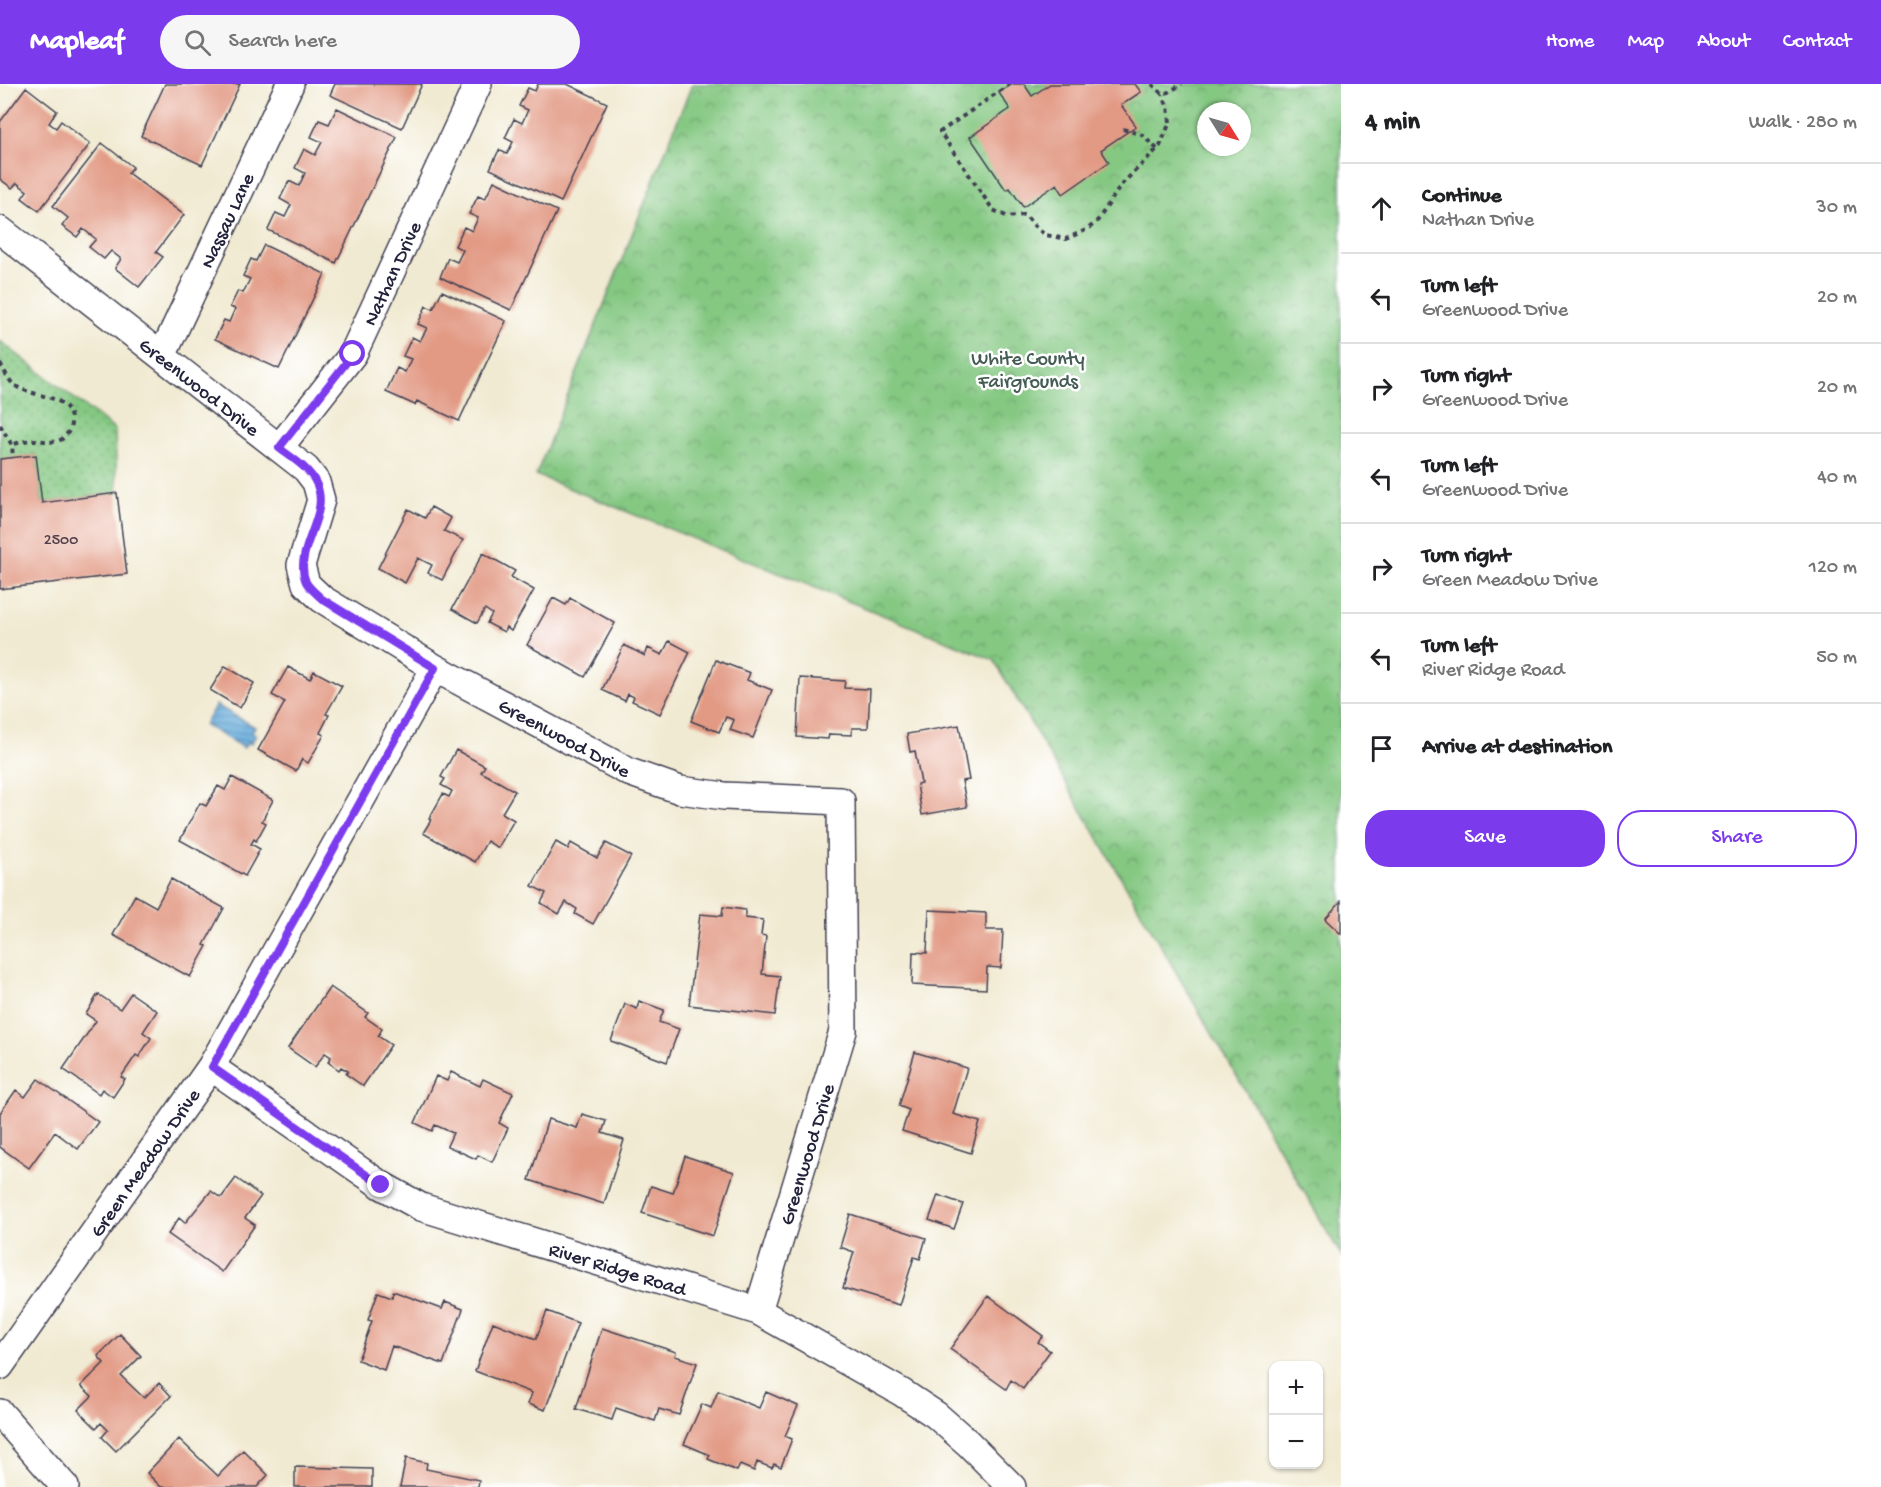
<!DOCTYPE html>
<meta charset="utf-8">
<style>
:root{--surface:#fff;--page:#f6f6f6;--text:#202124;--muted:#757577;--line:#e0e0e0;--accent:#7c3aed}
body{margin:0;font-family:"Gochi Hand",sans-serif;background:var(--page);color:var(--text)}
.controls{position:absolute;right:18px;bottom:18px;display:grid;overflow:hidden;border-radius:12px;box-shadow:0 2px 4px #0004}
.controls button{width:54px;height:54px;display:grid;place-items:center;padding:0;border:0;border-bottom:2px solid var(--line);background:var(--surface);color:var(--text);font:30px sans-serif}
.compass{position:absolute;left:1197px;top:18px;width:54px;height:54px;border-radius:50%;background:var(--surface);box-shadow:0 2px 4px #0004;rotate:127deg}
.stop{position:absolute;width:18px;height:18px;margin:-14px;border:4px solid #7c3aed;border-radius:50%;background:#fff}
.stop.end{background:#7c3aed;border-color:#fff;box-shadow:0 2px 6px #0008}
.list{margin:0;padding:0;list-style:none}
h2{display:flex;justify-content:space-between;align-items:center;height:78px;margin:0;padding:0 24px;font-size:26px}
h2 small{font-size:20px;font-weight:400;color:var(--muted)}
.list li{display:grid;grid-template-columns:39px 1fr auto;gap:18px;align-items:center;box-sizing:border-box;height:90px;padding:0 24px;border-top:2px solid var(--line)}
.list b{display:block;font-size:22px;white-space:nowrap}
.list p{margin:0;font-size:20px;white-space:nowrap;color:var(--muted)}
.list em{font-size:20px;font-style:normal;color:var(--muted)}
.actions{display:flex;gap:12px;padding:18px 24px}
.actions a{flex:1;padding:14px 0;border:2px solid var(--accent);border-radius:24px;text-align:center;font-size:21px;color:var(--accent)}
.actions .main{background:var(--accent);color:#fff}
.icon{flex:none;width:33px;height:33px;fill:none;stroke:currentColor;stroke-width:2;stroke-linecap:round;stroke-linejoin:round}
.map{position:relative;flex:none;width:1341px;height:1403px;overflow:hidden}
header{display:flex;align-items:center;gap:36px;box-sizing:border-box;height:84px;padding:0 30px;background:var(--accent);color:#fff}
header strong{font-size:28px}
nav{display:flex;gap:33px;margin-inline-start:auto;font-size:21px}
.search{width:420px;height:54px;background:var(--page);display:flex;align-items:center;gap:15px;box-sizing:border-box;padding:0 21px;border-radius:33px;color:var(--muted);font-size:22px}
main{display:flex}
aside{flex:1;background:var(--surface)}
.map>svg:first-child{display:block}
.park{fill:url(#park-crowns);stroke:#53755e;stroke-width:1.5;fill-rule:evenodd}
.garden{fill:url(#garden-dots);stroke:#53755e;stroke-width:1.5}
.water{fill:url(#water-rules);stroke:#42668a;stroke-width:1.5}
.building{fill:#e29a84}
.lines{fill:none;stroke-linecap:round;stroke-linejoin:round}
.minor-casing{stroke:#414052;stroke-width:30}
.path{stroke:#414052;stroke-width:4;stroke-dasharray:4.5 4.5;stroke-linecap:butt}
.minor{stroke:#fff;stroke-width:27}
.route{stroke:#7c3aed;stroke-width:8}
.labels{text-anchor:middle;stroke-width:5;stroke-linejoin:round;paint-order:stroke}
.number-label{font-size:16px;fill:#52404d}
.street-label{font-size:20px;fill:#22223b;stroke:#fff}
.park-label{font-size:20px;fill:#445c54;stroke:#fff}
</style>
<header>
<strong>Mapleaf</strong>
<div class="search"><svg class="icon" aria-label="search" viewBox="0 0 24 24"><circle cx="10" cy="10" r="6"/><path d="M15 15l6 6"/></svg>Search here</div>
<nav><a>Home</a><a>Map</a><a>About</a><a>Contact</a></nav>
</header>
<main>
<div class="map">
<svg width="1341" height="1403" viewBox="0 0 1341 1403">
<defs>
<pattern id="park-crowns" width="20" height="18" patternUnits="userSpaceOnUse" patternTransform="scale(1.5)"><rect width="20" height="18" fill="#84c882"/><path d="M2 6a3 3 0 1 1 6 0M12 15a3 3 0 1 1 6 0" fill="none" stroke="#6ca26c"/></pattern>
<pattern id="garden-dots" width="8" height="8" patternUnits="userSpaceOnUse" patternTransform="scale(1.5)"><rect width="8" height="8" fill="#84c882"/><path d="M2 2h.1M6 6h.1" fill="none" stroke="#6ca26c" stroke-width="1.8" stroke-linecap="round"/></pattern>
<pattern id="water-rules" width="6" height="5" patternUnits="userSpaceOnUse" patternTransform="scale(1.5)"><rect width="6" height="5" fill="#63aada"/><path d="M0 2.5h6" fill="none" stroke="#518ab2"/></pattern>
</defs>
<rect width="100%" height="100%" fill="#fff"/>
<filter id="ink" filterUnits="userSpaceOnUse"><feTurbulence type="fractalNoise" baseFrequency=".0167" numOctaves="2"/><feDisplacementMap in="SourceGraphic" scale="12" xChannelSelector="R" yChannelSelector="G"/><feConvolveMatrix kernelMatrix="1 2 1 2 8 2 1 2 1" color-interpolation-filters="sRGB"/></filter>
<filter id="wash" filterUnits="userSpaceOnUse"><feTurbulence type="fractalNoise" baseFrequency=".008" numOctaves="4" result="noise"/><feDisplacementMap in="SourceGraphic" scale="24" xChannelSelector="R" yChannelSelector="G"/><feGaussianBlur stdDeviation="1.35" result="paint"/><feColorMatrix in="noise" values="0 0 0 0 0 0 0 0 0 0 0 0 0 0 0 0 0 1.4 0 .05"/><feComposite in="paint" operator="in"/></filter>
<g filter="url(#wash)">
<rect width="100%" height="100%" fill="#f1ead2"/>
<!-- park -->
<path class="park" d="M692,0H1341V1171L994,576L536,391ZM1206,27H1242V63H1206Z"/>
<!-- garden -->
<path class="garden" d="M0,257L115,346L117,409L42,419L36,371L0,375Z"/>
<!-- water -->
<path class="water" d="M216,621L255,643L252,648L256,651L251,660L247,658L244,664L204,641Z"/>
<g id="blocks">
<!-- building -->
<path class="building" d="M165,0H240L202,81L141,52Z
M335,0H422L402,44L330,11Z
M538,0H567L607,19L561,118L490,85L499,66L507,70L513,58L505,54L514,35L522,39L528,26L519,22L528,4L535,7Z
M1012,0H1024L1032,12L1050,0H1135L1141,8L1121,21L1136,42L1101,66L1109,78L1063,110L1057,100L1023,123L1010,104L1006,106L970,53L1010,25L999,9Z
M26,3L57,27L49,39L56,44L61,37L90,60L39,127L22,114L27,107L17,99L12,104L0,95V38Z
M337,24L397,53L336,179L268,146L276,129L285,133L291,121L280,115L289,97L299,102L305,89L295,84L304,65L315,71L322,58L311,53L319,36L329,40Z
M102,59L133,83L128,89L184,131L156,168L163,173L139,203L115,184L121,175L111,167L104,175L89,163L96,155L83,145L77,153L62,142L68,134L53,122Z
M494,97L557,127L511,226L440,193L448,174L457,178L463,166L455,162L464,143L472,147L478,134L469,130L478,112L485,115Z
M264,161L325,190L279,285L215,255L224,236L229,238L235,225L230,223L238,207L243,209L250,195L243,192L251,175L256,177Z
M442,207L506,237L459,337L417,317L415,321L386,308L397,284L405,288L411,275L403,272L412,253L420,257L427,244L418,240L426,222L433,225Z
M36,371L42,419L117,409L127,490L0,505V375Z
M431,423L451,434L444,447L463,456L442,496L428,489L432,481L418,474L405,499L378,484L408,425L425,434Z
M483,469L515,487L511,493L534,506L511,547L506,543L504,548L487,539L492,530L485,525L477,539L452,525Z
M553,514L566,521L570,514L615,539L585,593L527,561Z
M669,557L690,568L660,630L632,617L634,613L628,610L625,617L602,606L624,561L645,572L648,564L662,571Z
M716,576L750,589L747,596L772,606L753,654L730,646L734,636L726,633L719,648L691,637Z
M225,582L254,599L240,624L210,606Z
M288,583L310,595L314,587L342,602L326,630L329,631L320,649L324,651L308,679L302,675L296,687L258,666L285,618L272,611Z
M800,594L845,597L844,604L870,605L868,644H852V651L829,650L828,655L797,653Z
M959,641L969,696L962,697L967,723L922,731L917,700L921,699L915,667L910,668L907,650Z
M456,666L485,682L481,688L515,707L502,729L514,736L498,764L487,757L475,778L423,749L431,736L429,735L443,710L449,713L452,707L441,701L445,695L441,693Z
M232,693L273,716L262,737L266,739L256,757L254,755L251,760L260,765L245,792L180,756L200,719L206,722L218,702L225,706Z
M556,758L568,765L571,759L597,774L606,759L631,772L593,840L575,830L577,825L566,818L559,830L541,819L546,809L532,802Z
M171,795L224,824L204,861L207,862L190,893L113,851L135,811L156,823Z
M1341,817V850L1325,835Z
M723,823L745,826V834L763,836L761,851L766,852L762,890L780,892L775,931L689,921L700,830L722,832Z
M929,826L986,829V846H1003L1001,884L987,883L986,905L912,901L913,868L927,869Z
M330,903L368,929L365,933L382,945L378,952L391,961L363,1002L346,990L348,987L341,983L339,986L328,978L331,973L325,969L315,983L288,964Z
M131,909L157,927L143,948L151,954L139,973L136,971L121,993L125,995L113,1013L102,1005L99,1010L63,985L96,937L86,930L98,910L120,925Z
M639,917L664,926L659,938L679,945L667,978L611,957L625,920L637,925Z
M915,968L967,984L953,1030L980,1038L971,1069L902,1047L909,1026L899,1022Z
M451,988L480,1002L483,995L513,1009L499,1039L508,1044L492,1078L478,1071L476,1075L447,1062L453,1049L435,1041L432,1047L415,1039L436,992L447,997Z
M38,995L98,1038L78,1065L55,1048L29,1084L0,1063V1029L16,1006L25,1013Z
M582,1030L606,1037L602,1049L624,1056L604,1120L529,1096L548,1035L577,1044Z
M685,1072L734,1088L713,1152L642,1129L651,1102L673,1109Z
M236,1094L261,1112L245,1134L255,1141L222,1188L168,1150L179,1134L185,1139L211,1107L221,1114Z
M938,1111L963,1120L954,1145L929,1136Z
M850,1130L926,1154L920,1175L914,1173L899,1221L843,1204L854,1168L840,1163Z
M393,1207L442,1225L445,1218L463,1225L443,1280L392,1262L384,1286L358,1276L372,1237L368,1236L378,1208L392,1213Z
M988,1212L1043,1252L1038,1258L1050,1267L1023,1305L1011,1296L1006,1305L950,1265Z
M547,1227L578,1239L545,1326L528,1320L532,1309L475,1287L493,1238L536,1255Z
M602,1244L676,1268L675,1272L697,1279L679,1331L659,1325L655,1337L616,1324L612,1336L576,1325Z
M120,1250L141,1272L121,1292L144,1314L159,1299L171,1312L116,1367L102,1353L108,1346L101,1339L96,1344L78,1326L92,1312L81,1302L104,1279L98,1272Z
M718,1307L759,1324L766,1308L798,1322L785,1352L792,1355L781,1383L774,1380L772,1384L757,1378L754,1387L740,1381L737,1387L708,1375L710,1371L684,1360L702,1320L711,1324Z
M179,1355L218,1392L243,1366L268,1391L257,1403H161L147,1389Z
M406,1374L427,1379L426,1385L479,1396L478,1403H400Z
M295,1383L372,1385V1403H295Z"/>
</g>
</g>
<g filter="url(#ink)">
<use href="#blocks" fill-opacity="0" stroke="#414052" stroke-width="1.5"/>
<g class="lines">
<defs>
<path id="minor" d="M0,146L306,385L316,398L321,416L301,481L306,500L322,515L435,584L629,688L680,706L724,712L841,717L843,947L758,1227
M162,272L290,0
M279,364L353,270L478,0
M211,983L381,1101L421,1123L758,1227L901,1308L936,1331L968,1359L1012,1403
M0,1282L211,983L435,584
M0,1329L65,1403"/>
</defs>
<!-- minor casing -->
<use href="#minor" class="minor-casing"/>
<!-- path -->
<path class="path" d="M1010,0L940,48L993,126L1008,133L1023,131L1026,132L1037,145L1046,151L1066,155L1088,145L1098,136L1122,100L1160,62L1170,38L1168,23L1162,10
M1152,0L1162,10L1169,8L1182,0
M1123,45L1142,51L1157,65
M0,280C4,286 8,295 13,300C30,315 73,308 71,339C71,345 67,351 62,355C51,361 41,355 30,356C24,357 17,359 12,361
M0,341L12,361L13,374"/>
<!-- minor -->
<use href="#minor" class="minor"/>
</g>
</g>
<g class="lines" filter="url(#ink)">
<!-- route -->
<path class="route" d="M353,270L279,364C292,374 309,384 316,399C332,431 292,465 306,498C309,504 317,510 322,515L435,584L212,983L381,1101"/>
</g>
<g class="labels">
<!-- number labels -->
<g class="number-label">
<text x="61" y="460">2500</text>
</g>
<!-- street labels -->
<g class="street-label">
<text transform="translate(226 136) rotate(-65)" y="7">Nassau Lane</text>
<text transform="translate(391 189) rotate(-65)" y="7">Nathan Drive</text>
<text transform="translate(200 302) rotate(38)" y="7">Greenwood Drive</text>
<text transform="translate(565 653) rotate(28)" y="7">Greenwood Drive</text>
<text transform="translate(806 1070) rotate(-73)" y="7">Greenwood Drive</text>
<text transform="translate(144 1078) rotate(-55)" y="7">Green Meadow Drive</text>
<text transform="translate(618 1184) rotate(17)" y="7">River Ridge Road</text>
</g>
<!-- park labels -->
<g class="park-label">
<text x="1028" y="280">White County<tspan x="1028" dy="23">Fairgrounds</tspan></text>
</g>
</g>
</svg>
<div class="controls">
<button>+</button>
<button>−</button>
</div>
<svg class="compass" viewBox="-18 -18 36 36"><path d="M0-13l5 13h-10z" fill="#e53935"/><path d="M0 13l5-13h-10z" fill="#757577"/></svg>
<div class="stop" style="left:353px;top:270px"></div>
<div class="stop end" style="left:381px;top:1101px"></div>
</div>
<aside>
<h2>4 min<small>Walk · 280 m</small></h2>
<ul class="list">
<li><svg class="icon" aria-label="ahead" viewBox="0 0 24 24"><path d="M12 20V5M6 11l6-6 6 6"/></svg><div><b>Continue</b><p>Nathan Drive</p></div><em>30 m</em></li>
<li><svg class="icon" aria-label="left" viewBox="0 0 24 24"><path d="M17 20v-9H6M10 6l-5 5 5 5"/></svg><div><b>Turn left</b><p>Greenwood Drive</p></div><em>20 m</em></li>
<li><svg class="icon" aria-label="right" viewBox="0 0 24 24"><path d="M7 20v-9h11M14 6l5 5-5 5"/></svg><div><b>Turn right</b><p>Greenwood Drive</p></div><em>20 m</em></li>
<li><svg class="icon" aria-label="left" viewBox="0 0 24 24"><path d="M17 20v-9H6M10 6l-5 5 5 5"/></svg><div><b>Turn left</b><p>Greenwood Drive</p></div><em>40 m</em></li>
<li><svg class="icon" aria-label="right" viewBox="0 0 24 24"><path d="M7 20v-9h11M14 6l5 5-5 5"/></svg><div><b>Turn right</b><p>Green Meadow Drive</p></div><em>120 m</em></li>
<li><svg class="icon" aria-label="left" viewBox="0 0 24 24"><path d="M17 20v-9H6M10 6l-5 5 5 5"/></svg><div><b>Turn left</b><p>River Ridge Road</p></div><em>50 m</em></li>
<li><svg class="icon" aria-label="arrive" viewBox="0 0 24 24"><path d="M6 21V4h12l-3 4 3 4H6"/></svg><div><b>Arrive at destination</b></div></li>
</ul>
<div class="actions"><a class="main">Save</a><a>Share</a></div>
</aside>
</main>
